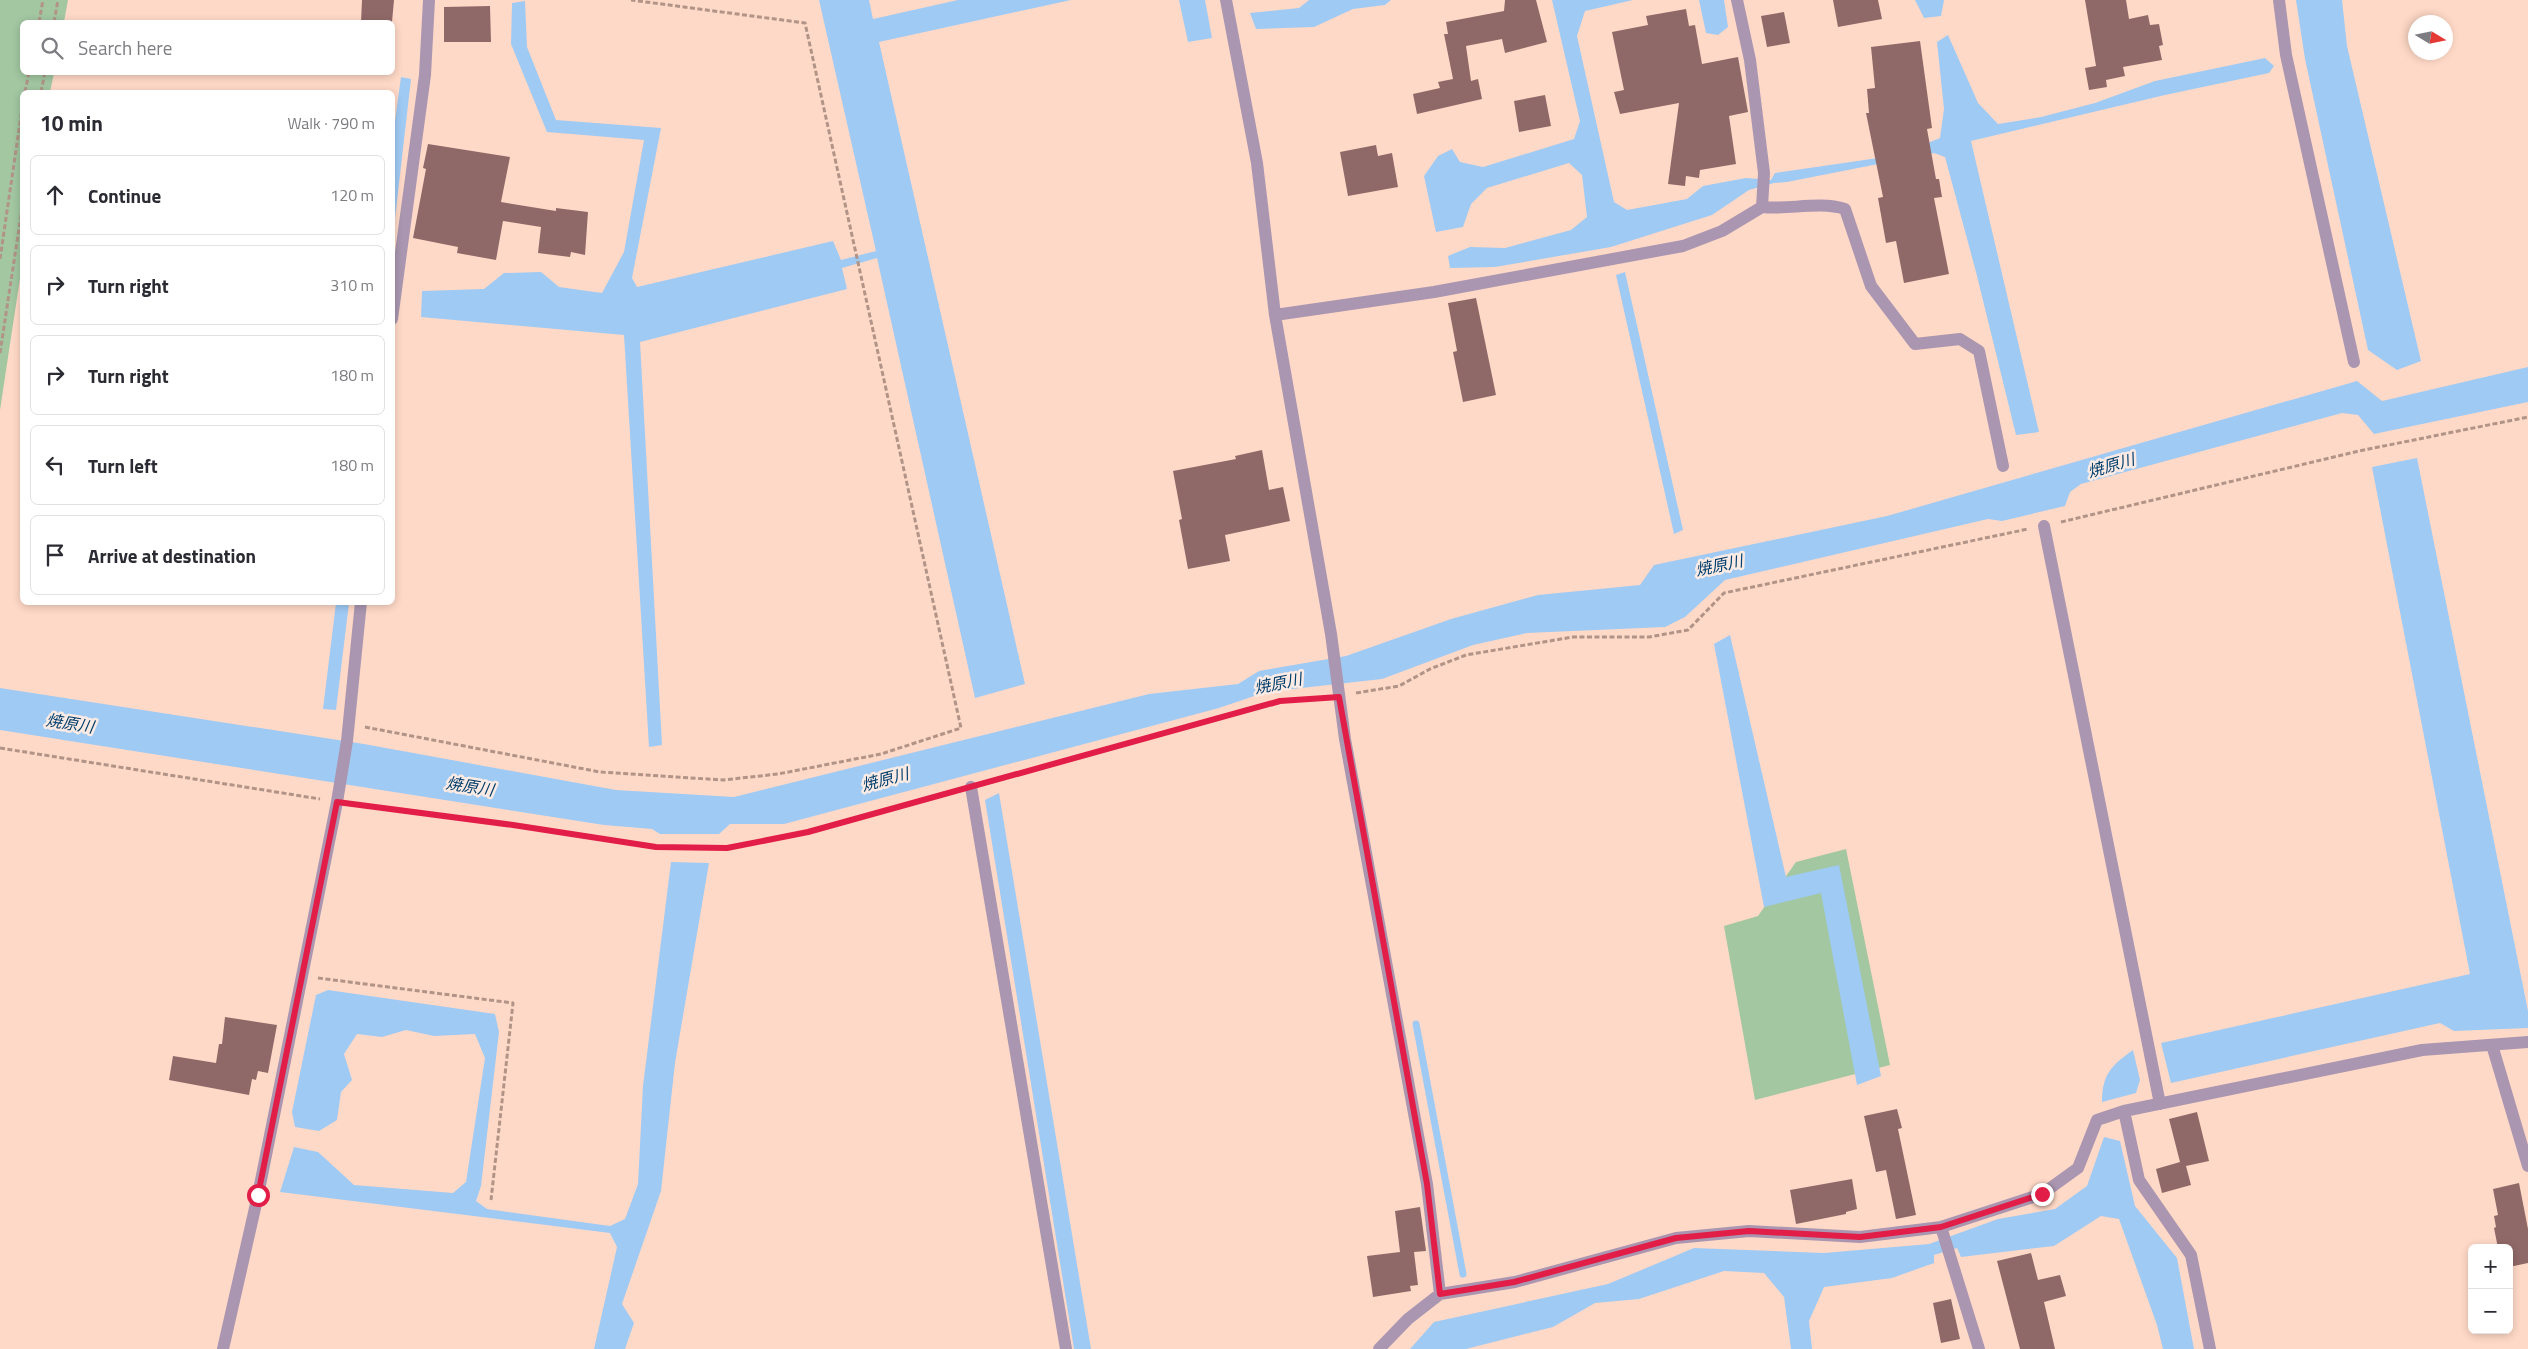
<!DOCTYPE html>
<meta charset="utf-8">
<style>
:root{--surface:#fff;--page:#f2f2f3;--text:#2b2b33;--muted:#7c7c81;--line:#e1e1e2}
body{margin:0;font-family:"Titillium Web","Noto Sans JP",sans-serif;background:var(--page);color:var(--text)}
.controls{position:absolute;right:15px;bottom:15px;display:grid;overflow:hidden;border-radius:8px;box-shadow:0 2px 8px #0003}
.controls button{width:45px;height:45px;display:grid;place-items:center;padding:0;border:0;border-bottom:1px solid var(--line);background:var(--surface);color:var(--text);font:25px sans-serif}
.compass{position:absolute;left:2408px;top:15px;width:45px;height:45px;border-radius:50%;background:var(--surface);box-shadow:0 2px 8px #0003;rotate:100deg}
.stop{position:absolute;width:15px;height:15px;margin:-11px;border:4px solid #e11d48;border-radius:50%;background:#fff}
.stop.end{background:#e11d48;border-color:#fff;box-shadow:0 1px 5px #0008}
.list{margin:0;padding:0;list-style:none}
h2{display:flex;justify-content:space-between;align-items:center;height:65px;margin:0;padding:0 20px;font-size:21px}
h2 small{font-size:16px;font-weight:400;color:var(--muted)}
.list li{display:grid;grid-template-columns:32px 1fr auto;gap:15px;align-items:center;box-sizing:border-box;height:80px;margin:0 10px 10px;padding:0 10px;border:1px solid var(--line);border-radius:8px}
.list b{display:block;font-size:19px;white-space:nowrap}
.list em{font-size:16px;font-style:normal;color:var(--muted)}
.icon{flex:none;width:28px;height:28px;fill:none;stroke:currentColor;stroke-width:2;stroke-linecap:round;stroke-linejoin:round}
.map{position:relative;flex:none;width:2528px;height:1349px;overflow:hidden}
.search{position:absolute;background:var(--surface);box-shadow:0 2px 8px #0003;left:20px;top:20px;width:375px;height:55px;display:flex;align-items:center;gap:12px;box-sizing:border-box;padding:0 18px;border-radius:8px;color:var(--muted);font-size:19px}
.panel{position:absolute;background:var(--surface);box-shadow:0 2px 8px #0003;left:20px;top:90px;width:375px;height:515px;border-radius:8px}
.map>svg:first-child{display:block}
.green{fill:#a2c7a1}
.water{fill:#9fcaf4}
.lines{fill:none;stroke-linecap:round;stroke-linejoin:round}
.stream{stroke:#9fcaf4;stroke-width:7}
.building{fill:#8f6968}
.path{stroke:#b19487;stroke-width:3;stroke-dasharray:5 2.5;stroke-linecap:butt}
.minor{stroke:#aa96b0;stroke-width:12}
.route{stroke:#e11d48;stroke-width:6}
.labels{text-anchor:middle;stroke-width:5;stroke-linejoin:round;paint-order:stroke}
.water-label{font-size:16px;font-style:italic;fill:#003e6d;stroke:#fbebe4}
</style>
<div class="map">
<svg width="2528" height="1349" viewBox="0 0 2528 1349">
<rect width="100%" height="100%" fill="#ffd9c7"/>
<!-- green -->
<path class="green" d="M0,0H68L64,22H22V72L54,73L50,92H22V265L0,410Z
M1846,849L1890,1065L1755,1100L1724,926L1758,916L1796,862Z"/>
<!-- water -->
<path class="water" d="M819,0H869L873,19L958,0H1071L879,42L1025,684L975,698L877,258L842,268L847,289L640,342L662,745L649,747L624,335L421,317L422,291L484,289L504,273L541,272L559,287L602,293L624,252L644,140L547,132L511,44L512,3L525,1L527,47L556,120L661,128L632,278L637,287L833,241L841,260L876,251Z
M1179,0H1205L1212,38L1188,42Z
M1309,0H1391L1385,5L1353,9L1314,27L1256,29L1250,13L1299,8Z
M1552,0H1633L1585,11L1577,36L1614,202L1627,210L1687,199L1703,186L1746,178L1771,180L1775,173L1899,155L1940,138L1944,109L1937,42L1948,35L1978,103L1998,124L2041,117L2095,103L2155,81L2265,58L2274,66L2269,73L2165,95L1971,141L2039,432L2016,435L1976,272L1945,157L1934,153L1787,182L1774,183L1749,190L1712,215L1611,247L1495,267L1450,268L1448,256L1470,247L1505,248L1571,230L1587,217L1582,175L1569,163L1487,188L1471,204L1463,227L1436,232L1424,176L1438,156L1452,149L1460,162L1483,167L1574,139L1580,121Z
M1699,0H1724L1728,27L1718,35L1706,33Z
M1915,0H1944L1941,16L1924,18Z
M2296,0H2342L2347,46L2421,361L2397,370L2368,350L2305,59Z
M401,77L411,79L393,236L392,143Z
M1625,272L1683,530L1674,534L1616,275Z
M2528,367V402L2374,434L2358,415L2342,413L2081,484L2070,492L2065,506L2002,521L1988,519L1725,580L1685,617L1665,627L1527,633L1473,645L1382,679L1266,692L1219,708L784,824H730L719,834H660L652,829L604,825L0,730V688L364,744L616,790L734,797L1149,694L1238,684L1259,671L1346,656L1451,619L1538,595L1640,585L1654,565L1887,516L2357,381L2382,401Z
M2417,458L2528,1011V1028L2454,1031L2440,1023L2171,1083L2161,1043L2470,974L2372,467Z
M336,603H349L336,710L323,709Z
M1730,635L1786,877L1839,865L1881,1076L1857,1085L1821,893L1764,907L1714,644Z
M999,793L1091,1349H1074L985,800Z
M671,862L709,863L675,1063L661,1191L622,1304L634,1323L625,1349H594L617,1247L610,1233L280,1192L294,1147L318,1152L354,1185L453,1193L466,1182L485,1058L475,1034L434,1036L406,1030L382,1037L357,1034L344,1054L352,1080L341,1092L337,1120L319,1131L295,1127L292,1112L316,995L328,990L495,1014L499,1032L481,1186L476,1201L487,1209L610,1226L625,1219L638,1184L643,1086Z
M2133,1050L2140,1080L2136,1093L2102,1102C2102,1074 2112,1065 2133,1050Z
M2104,1137L2120,1141L2135,1206L2177,1258L2194,1349H2163L2157,1325L2119,1219L2101,1216L2054,1246L1961,1257L1957,1248L1934,1255V1263L1892,1278L1824,1287L1809,1321L1812,1349H1791L1784,1297L1764,1273L1724,1271L1639,1299L1595,1303L1553,1327L1466,1349H1410L1434,1322L1608,1284L1694,1248L1824,1253L1929,1244L1998,1219L2055,1209L2087,1186Z"/>
<g class="lines">
<!-- stream -->
<path class="stream" d="M1416,1024L1463,1274"/>
</g>
<!-- building -->
<path class="building" d="M362,0H394L392,22H361Z
M1505,0H1536L1547,42L1505,53L1502,39L1466,46L1471,81L1478,79L1482,99L1417,114L1413,94L1440,88L1438,82L1453,79L1444,34H1448L1446,22L1504,11Z
M1833,0H1878L1882,19L1838,27Z
M2085,0H2126L2129,19L2148,15L2150,25L2159,24L2163,45L2159,46L2162,60L2123,67L2125,76L2106,80L2107,87L2089,90L2085,68L2096,66Z
M490,6L491,42H444V7Z
M1686,9L1689,26L1695,25L1702,64L1738,57L1748,112L1729,116L1736,164L1700,170L1699,178L1686,176L1685,186L1668,184L1679,103L1620,114L1614,92L1624,90L1612,32L1648,25L1646,16Z
M1784,12L1790,43L1767,47L1761,16Z
M1920,41L1932,128L1927,129L1936,179H1939L1942,197L1934,198L1949,274L1904,283L1896,241L1886,243L1878,198L1883,197L1866,113H1869L1867,89L1875,88L1871,47Z
M1545,95L1551,126L1519,132L1514,101Z
M428,144L510,157L501,202L556,211V208L588,212L585,255L571,252L570,257L538,253L541,227L503,221L496,260L457,253L458,247L413,238L426,169L423,168Z
M1376,145L1378,156L1392,153L1398,187L1348,196L1340,152Z
M1476,298L1496,395L1463,402L1453,352L1457,351L1448,303Z
M1262,450L1269,490L1283,487L1290,521L1225,535L1230,561L1188,569L1179,520L1182,519L1173,471L1236,459L1235,456Z
M225,1017L277,1025L268,1073L258,1071L256,1080L252,1079L249,1095L169,1080L173,1056L216,1063L219,1044H222Z
M1897,1109L1902,1128L1898,1129L1916,1215L1896,1219L1886,1170L1876,1172L1864,1116Z
M2197,1112L2209,1161L2186,1166L2191,1185L2162,1193L2156,1169L2180,1162L2169,1119Z
M1852,1179L1857,1209L1846,1212V1214L1796,1224L1790,1190Z
M2519,1183L2528,1229V1263L2509,1267V1248H2498L2494,1228L2496,1227L2494,1216L2498,1215L2493,1189Z
M1420,1207L1426,1251L1414,1252L1418,1285L1410,1286L1411,1291L1373,1297L1367,1256L1400,1252L1395,1211Z
M2031,1253L2038,1280L2060,1275L2066,1296L2044,1302L2055,1349H2020L1997,1261Z
M1951,1299L1960,1339L1941,1343L1933,1303Z"/>
<g class="lines">
<!-- path -->
<path class="path" d="M39,22L43,0
M54,22L58,0
M25,92L29,72
M41,92L45,72
M0,259L22,109
M0,353L22,209
M2061,522L2359,451L2528,417
M1356,693L1399,686L1430,669L1466,655L1573,637H1649L1688,630L1724,593L2028,529
M365,727L600,772L723,780L778,774L881,754L961,728L805,23L631,0
M0,748L320,799
M987,782L1280,701L1322,698
M354,804L513,825L656,847L727,848L808,832L955,791
M318,978L513,1003L491,1200"/>
<!-- minor -->
<path class="minor" d="M1226,0L1257,163L1275,315L1331,634L1345,739L1427,1184L1440,1294
M2279,0L2286,55L2354,362
M1762,207C1789,210 1819,201 1845,209L1871,286L1915,344L1960,339L1979,351L2003,466
M1275,315L1434,292L1683,246L1722,231L1762,207L1764,173L1750,60L1737,0
M392,319L425,75L429,0
M2044,526L2160,1104
M971,787L1066,1349
M2492,1045L2528,1166
M2124,1111L2139,1180L2191,1255L2210,1349
M1941,1227L1979,1349
M223,1349L258,1195L337,802L347,741L361,602
M1379,1349L1408,1319L1440,1294L1515,1282L1676,1238L1749,1231L1860,1237L1941,1227L2042,1194L2078,1168L2097,1120L2124,1111L2422,1050L2528,1042"/>
</g>
<g class="lines">
<!-- route -->
<path class="route" d="M258,1195L337,802L513,825L656,847L727,848L808,832L1280,701L1339,697L1427,1184L1440,1294L1514,1282L1676,1238L1749,1231L1860,1237L1941,1227L2042,1194"/>
</g>
<g class="labels">
<!-- water labels -->
<g class="water-label">
<text transform="translate(2111 465) rotate(-16)" y="6">焼原川</text>
<text transform="translate(1719 565) rotate(-12)" y="6">焼原川</text>
<text transform="translate(1278 683) rotate(-11)" y="6">焼原川</text>
<text transform="translate(70 723) rotate(9)" y="6">焼原川</text>
<text transform="translate(885 779) rotate(-15)" y="6">焼原川</text>
<text transform="translate(470 786) rotate(9)" y="6">焼原川</text>
</g>
</g>
</svg>
<div class="controls">
<button>+</button>
<button>−</button>
</div>
<svg class="compass" viewBox="-18 -18 36 36"><path d="M0-13l5 13h-10z" fill="#e53935"/><path d="M0 13l5-13h-10z" fill="#7c7c81"/></svg>
<div class="stop" style="left:258px;top:1195px"></div>
<div class="stop end" style="left:2042px;top:1194px"></div>
<div class="search"><svg class="icon" aria-label="search" viewBox="0 0 24 24"><circle cx="10" cy="10" r="6"/><path d="M15 15l6 6"/></svg>Search here</div>
<section class="panel">
<h2>10 min<small>Walk · 790 m</small></h2>
<ul class="list">
<li><svg class="icon" aria-label="ahead" viewBox="0 0 24 24"><path d="M12 20V5M6 11l6-6 6 6"/></svg><div><b>Continue</b></div><em>120 m</em></li>
<li><svg class="icon" aria-label="right" viewBox="0 0 24 24"><path d="M7 20v-9h11M14 6l5 5-5 5"/></svg><div><b>Turn right</b></div><em>310 m</em></li>
<li><svg class="icon" aria-label="right" viewBox="0 0 24 24"><path d="M7 20v-9h11M14 6l5 5-5 5"/></svg><div><b>Turn right</b></div><em>180 m</em></li>
<li><svg class="icon" aria-label="left" viewBox="0 0 24 24"><path d="M17 20v-9H6M10 6l-5 5 5 5"/></svg><div><b>Turn left</b></div><em>180 m</em></li>
<li><svg class="icon" aria-label="arrive" viewBox="0 0 24 24"><path d="M6 21V4h12l-3 4 3 4H6"/></svg><div><b>Arrive at destination</b></div></li>
</ul>
</section>
</div>
